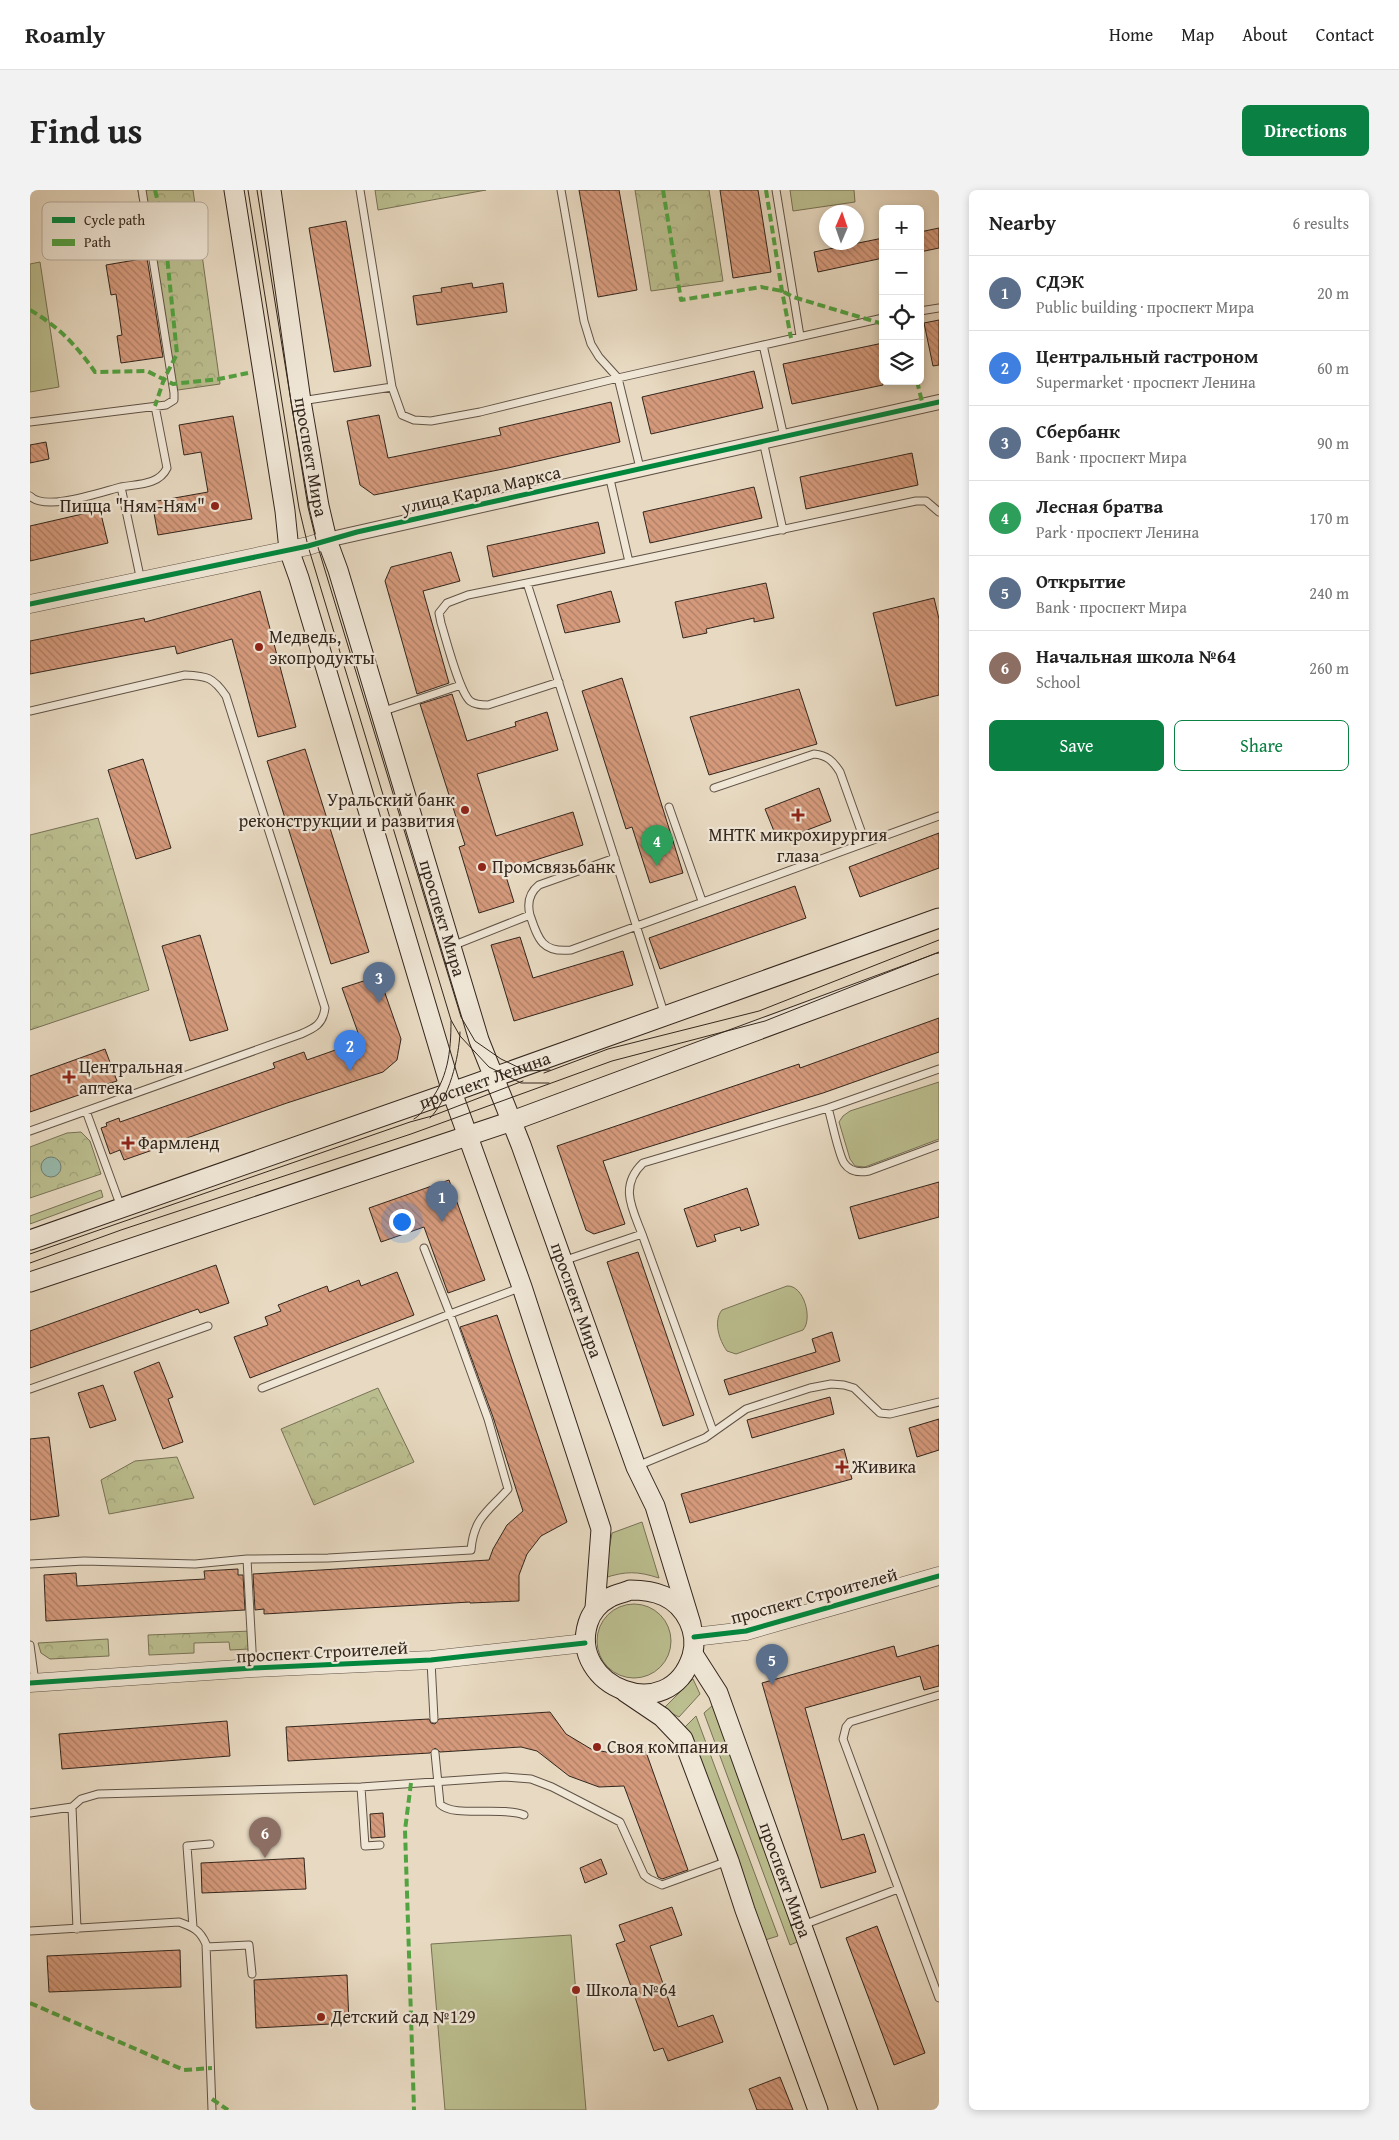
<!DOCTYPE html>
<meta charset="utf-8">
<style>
:root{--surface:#fff;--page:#f2f2f2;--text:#222;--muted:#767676;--line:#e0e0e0;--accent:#0b8043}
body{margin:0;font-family:"Gentium Book Plus",serif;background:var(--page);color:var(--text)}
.controls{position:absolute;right:15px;top:15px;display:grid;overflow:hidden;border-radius:8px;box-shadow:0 2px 8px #0003}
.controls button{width:45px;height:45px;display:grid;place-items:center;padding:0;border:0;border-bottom:1px solid var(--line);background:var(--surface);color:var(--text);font:25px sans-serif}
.compass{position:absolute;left:789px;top:15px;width:45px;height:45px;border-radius:50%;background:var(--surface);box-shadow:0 2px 8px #0003;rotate:2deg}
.you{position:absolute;left:371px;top:1031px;width:18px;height:18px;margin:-12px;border:4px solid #fff;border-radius:50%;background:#1a73e8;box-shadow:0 0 0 8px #1a73e833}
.badge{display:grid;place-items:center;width:32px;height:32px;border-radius:50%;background:var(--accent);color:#fff;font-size:16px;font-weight:700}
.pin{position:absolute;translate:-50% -41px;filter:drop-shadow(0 1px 2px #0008)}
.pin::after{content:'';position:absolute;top:26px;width:18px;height:15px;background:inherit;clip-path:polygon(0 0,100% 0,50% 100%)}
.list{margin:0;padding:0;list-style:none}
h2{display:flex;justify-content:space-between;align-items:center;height:65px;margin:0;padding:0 20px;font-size:21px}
h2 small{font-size:16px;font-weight:400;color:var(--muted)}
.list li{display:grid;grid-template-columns:32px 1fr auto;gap:15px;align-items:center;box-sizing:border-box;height:75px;padding:0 20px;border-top:1px solid var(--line)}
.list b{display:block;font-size:19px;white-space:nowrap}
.list p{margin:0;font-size:16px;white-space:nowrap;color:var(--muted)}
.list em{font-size:16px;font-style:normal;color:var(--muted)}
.actions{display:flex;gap:10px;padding:15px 20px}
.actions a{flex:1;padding:11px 0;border:1px solid var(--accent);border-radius:8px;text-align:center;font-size:18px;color:var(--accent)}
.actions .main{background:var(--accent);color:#fff}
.icon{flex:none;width:28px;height:28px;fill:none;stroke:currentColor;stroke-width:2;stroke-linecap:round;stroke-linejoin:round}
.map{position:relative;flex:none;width:909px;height:1920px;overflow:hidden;border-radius:8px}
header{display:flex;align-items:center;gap:30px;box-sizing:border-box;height:70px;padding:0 25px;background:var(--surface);border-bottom:1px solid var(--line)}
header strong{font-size:24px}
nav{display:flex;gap:28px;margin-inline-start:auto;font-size:18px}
.intro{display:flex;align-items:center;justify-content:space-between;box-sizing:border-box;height:120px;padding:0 30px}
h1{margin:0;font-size:35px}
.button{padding:12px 22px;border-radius:8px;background:var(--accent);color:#fff;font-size:18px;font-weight:700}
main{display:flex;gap:30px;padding:0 30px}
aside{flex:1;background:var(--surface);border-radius:8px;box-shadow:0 2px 8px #0003}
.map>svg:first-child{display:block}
.grass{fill:#bbbe8f;stroke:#777256}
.forest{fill:url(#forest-crowns);stroke:#777256}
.water{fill:#98bbae;stroke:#707f74}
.building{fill:url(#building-back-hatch);stroke:#33261d}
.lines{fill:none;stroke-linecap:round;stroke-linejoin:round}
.service-casing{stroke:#605346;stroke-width:9}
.minor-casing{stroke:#605346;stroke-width:16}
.tertiary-casing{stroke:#605346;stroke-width:19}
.secondary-casing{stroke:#33261d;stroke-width:21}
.service{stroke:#f0e7d7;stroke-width:7}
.minor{stroke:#f0e7d7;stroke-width:14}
.tertiary{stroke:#f0e7d7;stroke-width:18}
.secondary{stroke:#f0e7d7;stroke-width:19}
.tram{stroke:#33261d;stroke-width:1}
.quiet{stroke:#52a341;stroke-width:4;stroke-dasharray:8 4;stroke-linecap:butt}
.cycleway-casing{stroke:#f0e7d7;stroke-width:8}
.cycleway{stroke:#00873e;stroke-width:5}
.poi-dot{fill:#8f2418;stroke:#f0e7d7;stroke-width:2}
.labels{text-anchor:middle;stroke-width:4.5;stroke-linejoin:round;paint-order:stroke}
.street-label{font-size:18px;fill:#33261d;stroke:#f0e7d7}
.poi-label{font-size:18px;fill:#33261d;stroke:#f0e7d7;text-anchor:start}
.key{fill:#f0e7d7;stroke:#b7ad9f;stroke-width:1}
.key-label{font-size:14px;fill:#33261d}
</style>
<header>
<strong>Roamly</strong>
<nav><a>Home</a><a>Map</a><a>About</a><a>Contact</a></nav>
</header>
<div class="intro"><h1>Find us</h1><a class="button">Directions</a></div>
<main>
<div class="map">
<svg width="909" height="1920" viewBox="0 0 909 1920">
<defs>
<pattern id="forest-crowns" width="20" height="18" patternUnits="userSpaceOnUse" patternTransform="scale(1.25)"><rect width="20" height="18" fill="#bbbe8f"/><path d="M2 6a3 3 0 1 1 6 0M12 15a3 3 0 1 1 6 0" fill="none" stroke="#a1a37b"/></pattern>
<pattern id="building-back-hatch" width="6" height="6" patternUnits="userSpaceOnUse" patternTransform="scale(1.25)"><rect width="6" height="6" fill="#d59a7c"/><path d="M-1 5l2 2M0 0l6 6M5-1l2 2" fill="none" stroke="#ad7d65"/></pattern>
</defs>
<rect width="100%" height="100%" fill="#e8dac2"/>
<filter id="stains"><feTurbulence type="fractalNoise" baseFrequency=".004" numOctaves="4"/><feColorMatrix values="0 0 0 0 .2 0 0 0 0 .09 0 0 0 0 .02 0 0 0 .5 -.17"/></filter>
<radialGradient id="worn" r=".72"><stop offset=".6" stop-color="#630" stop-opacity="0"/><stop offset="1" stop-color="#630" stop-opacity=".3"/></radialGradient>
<!-- grass -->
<path class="grass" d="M760,0H824L825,12L763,21Z
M10,72L29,197L0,202V74Z
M909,892V949L835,977L825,976L820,969L809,932L813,926L820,921Z
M71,1000L73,1007L0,1034V1026Z
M757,1096C774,1095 783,1129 773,1140L706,1164L697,1161C689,1150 683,1131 692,1120Z
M612,1332L629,1388C607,1381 596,1381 574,1388L582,1343Z
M567 1451a37 37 0 1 1 74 0a37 37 0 1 1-74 0Z
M663,1489L670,1504L649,1527L633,1519Z
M683,1515L772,1750L760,1755L674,1523Z
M666,1526L748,1746L735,1750L655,1537Z
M541,1745L556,1920H415L401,1754Z"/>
<!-- forest -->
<path class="forest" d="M108,0H163L190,194L141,201Z
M345,0H456L348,20Z
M605,0H679L693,91L621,101Z
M68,628L119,800L0,840V645Z
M51,942L60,951L71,984L0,1008V957L37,943Z
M348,1198L384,1272L284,1315L251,1239Z
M147,1267L164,1308L79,1324L71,1290L105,1271Z
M222,1441L219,1459L200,1460L199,1452L164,1453V1463L119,1465L118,1445Z
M78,1449L79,1466L20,1469L11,1463L8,1453Z"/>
<!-- water -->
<path class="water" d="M11 977a10 10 0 1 1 20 0a10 10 0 1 1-20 0Z"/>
<!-- building -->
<path class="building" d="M549,0H589L607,100L568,107Z
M690,0H728L741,82L703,88Z
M316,31L341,176L304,182L279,38Z
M909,38V58L890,62V42Z
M853,48V68L788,82L784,62Z
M117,68L133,167L91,173L87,146L92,145L86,104L81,105L76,75Z
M442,93L443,98L473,93L477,122L387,135L383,106L412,102L411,98Z
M909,130V175L903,176L894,133Z
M853,153V195L762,214L753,174Z
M724,181L733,218L621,244L612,207Z
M581,212L590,252L478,278L344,305L330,295L317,231L349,225L358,268L471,245L469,238Z
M203,226L222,329L128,345L122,312L178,302L171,262L154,265L149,235Z
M16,252L19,269L0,273V255Z
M882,263L888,295L776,319L770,287Z
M724,297L732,328L620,353L613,322Z
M70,320L78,353L0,371V336Z
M568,332L575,363L463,387L457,356Z
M421,362L430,391L393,401L419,493L387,504L355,391L361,377Z
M736,393L744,428L724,432V428L676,439L677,443L653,448L645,412Z
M230,401L266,537L228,547L202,449L147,464L145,456L0,484V451L114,428L115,432Z
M581,401L590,432L535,443L527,415Z
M904,408L909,429V505L866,516L843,423Z
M592,488L653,683L620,693L602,637L596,639L552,501Z
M769,499L787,554L679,585L660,527Z
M422,504L437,551L486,536L485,532L517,522L528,560L447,584L466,646L543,622L553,655L474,680L484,712L449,723L429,657L435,655L390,514Z
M275,559L339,762L301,774L237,571Z
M113,569L141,658L106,669L78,580Z
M789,598L801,631L748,651L735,619Z
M909,643V678L830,707L819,677Z
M765,696L776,728L630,779L619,748Z
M170,745L198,840L160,851L132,756Z
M490,747L503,788L593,761L603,795L484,831L461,755Z
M349,786L371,849L367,870L353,882L257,913L94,970L90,960L80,964L71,938L77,936L76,933L89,928L90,932L245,878L243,873L274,862L277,870L331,851L312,798Z
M909,828V862L793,903L573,971L595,1034L564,1044L556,1040L527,956L769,874L770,878Z
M75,859L87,891L77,894L79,900L65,905L63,900L0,922V886Z
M419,990L455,1090L418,1103L394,1037L351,1052L339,1018Z
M909,992V1027L829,1049L820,1017Z
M717,998L729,1035L711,1041L710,1037L684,1045L686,1051L667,1057L654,1019Z
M608,1062L664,1225L633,1236L577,1072Z
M186,1075L199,1113L170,1123L168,1119L0,1178V1141Z
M367,1082L384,1125L220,1188L204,1147L238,1135L235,1127L251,1121L248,1115L297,1096L299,1102L329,1090L331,1096Z
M467,1125L537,1332L511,1346L497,1364L489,1385V1411L440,1413V1412L234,1424V1419L225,1420L223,1384L459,1370L463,1359L477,1335L493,1321L463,1227L430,1137Z
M802,1142L810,1171L699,1205L694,1190L786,1162L782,1149Z
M129,1172L143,1207L138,1209L153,1252L133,1259L104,1182Z
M73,1195L86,1230L60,1238L48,1203Z
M800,1207L804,1224L722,1248L717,1230Z
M909,1229V1260L887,1267L879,1238Z
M19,1247L29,1326L0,1330V1249Z
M814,1259L822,1289L660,1333L651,1304Z
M208,1379V1385H213L215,1420L16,1431L14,1385L46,1383L47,1396L175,1389L174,1381Z
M909,1455V1496L894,1500L890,1486L775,1518L812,1650L834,1644L846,1682L791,1698L732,1493L864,1456L867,1467Z
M520,1522L536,1544L561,1559L586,1564L616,1562L658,1680L632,1689L628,1687L594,1596L569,1597L539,1586L507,1561L491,1557L410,1562L405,1558L400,1563L258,1571L256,1537L399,1529L401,1533L405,1534L409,1529Z
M197,1531L200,1566L32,1579L29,1544Z
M353,1623L355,1647L341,1648L340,1624Z
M274,1668L276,1699L172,1703L171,1673Z
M571,1669L577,1684L555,1693L550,1678Z
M642,1717L652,1745L620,1756L648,1837L683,1825L693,1852L638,1871L633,1858L624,1861L586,1754L595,1751L589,1735Z
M847,1736L895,1863L864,1875L816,1748Z
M150,1760L151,1797L19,1802L17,1766Z
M317,1785L319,1833L226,1838L224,1790Z
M750,1887L763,1920H727L719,1899Z"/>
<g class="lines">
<defs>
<path id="service" d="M330,0L362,197L372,225L384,230L401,231L450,222L588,188L853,128
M531,0L554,131L561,154L569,167L588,188L610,278
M746,0L770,146
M890,121L909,118
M733,155L754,247
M271,211L362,197
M0,232L136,215L144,210V203L112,0
M733,251L753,340
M0,306C15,322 71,302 91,297
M599,372L886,311H896L909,322
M111,391L91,297C108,294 129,295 137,278L125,216
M497,393L635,826
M529,492L458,515C452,515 445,515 440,511C429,501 416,449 411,433L409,423L417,413L438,405L599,372L579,285
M0,521L155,485C177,486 183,487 196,506L295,818C293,834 285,838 271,844L0,941
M351,522L431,495
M684,598L784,564C797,565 803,571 810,582L835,652
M639,617L672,711
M500,725C497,713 499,703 509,695L585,668
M422,756L500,725C508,749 512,763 541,760L909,626
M798,918C802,931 808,963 814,973C820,982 829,983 839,981L909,955
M56,921L91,1017
M612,1044L683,1241
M394,1058L420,1124L492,1097
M533,1071L612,1044C602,1018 589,996 613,973L798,918L909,879
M0,1199L178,1136
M607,1276L675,1248L716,1219L780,1198L801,1194L814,1195L824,1198L850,1223L860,1224L909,1212
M217,1369L223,1478
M0,1374L54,1371L165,1374L217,1369L298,1368L441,1360C444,1327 458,1322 478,1299L458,1229L420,1124L232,1198
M0,1455L5,1492
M401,1471L404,1529
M909,1505L820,1532L816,1537L813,1549L909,1808
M405,1563L410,1614C423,1628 471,1616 494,1625
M331,1597L335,1656L350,1655
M42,1617L47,1739
M0,1623L42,1617L51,1609L68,1604L331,1597L475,1587L501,1589L522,1597L590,1632L614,1685L619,1689L632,1695L698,1671
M773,1735L868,1699
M163,1737L157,1656L180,1654
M0,1741L149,1732C163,1737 170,1740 176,1754L182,1920
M176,1757L219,1755L222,1784"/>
<path id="minor" d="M297,350L909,212"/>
<path id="tertiary" d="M0,414L278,356L297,350
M664,1447L716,1441L909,1386
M0,1493L223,1478L401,1470L555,1453"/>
<g id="secondary">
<path d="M204,0L255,321L259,360L269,388L422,902L492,1097L571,1339L565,1418"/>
<path id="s1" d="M241,0L271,211L289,316L297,350L308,380L449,850L491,955L606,1277L625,1316L661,1434"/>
<path id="s2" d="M0,1050L422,902L909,728"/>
<path d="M0,1092L482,931L909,773"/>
<path d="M600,1400C612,1400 623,1401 634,1406C656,1416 669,1443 662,1466C639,1538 538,1496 558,1433C561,1423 569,1413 579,1408C585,1404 594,1403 600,1400Z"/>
<path id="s3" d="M663,1464L688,1503L838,1920"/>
<path d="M595,1502L632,1527L653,1549L699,1671L715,1720L788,1920"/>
</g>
</defs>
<!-- service casing -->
<use href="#service" class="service-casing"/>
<!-- minor casing -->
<use href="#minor" class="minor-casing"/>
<!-- tertiary casing -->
<use href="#tertiary" class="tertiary-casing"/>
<!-- secondary casing -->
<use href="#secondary" class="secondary-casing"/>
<!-- service -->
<use href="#service" class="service"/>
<!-- minor -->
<use href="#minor" class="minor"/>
<!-- tertiary -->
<use href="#tertiary" class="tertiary"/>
<!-- secondary -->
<use href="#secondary" class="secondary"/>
<!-- tram -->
<path class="tram" d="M218,0L269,318L278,356L421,830L430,846L459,877L491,893H519
M227,0L278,317L287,354L431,827L445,851L471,869L496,881L520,880
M514,883L578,859L729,821L909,750
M400,928C419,909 429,868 430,842
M384,929C390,926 393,920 397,915C418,890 421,862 421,831
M0,1064L380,932L402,926L493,891
M0,1073L91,1040L381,944L582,871L735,831L909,762"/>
<!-- quiet -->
<path class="quiet" d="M125,0L134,37L147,164L134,189L125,216
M633,0L651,110L731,97L752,101L763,107L853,134
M736,0L752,101L761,148
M0,120C28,136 47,156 65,182L117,181L143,194L189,189L218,183
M887,191L893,216
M381,1593L375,1640L384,1920
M0,1813L154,1880L182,1878
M182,1909L198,1920"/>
<defs>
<path id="cycleway" d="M0,414L278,356L327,342L909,212
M664,1447L716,1441L909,1386
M0,1493L223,1478L401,1470L555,1453"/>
</defs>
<!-- cycleway casing -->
<use href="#cycleway" class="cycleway-casing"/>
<!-- cycleway -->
<use href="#cycleway" class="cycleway"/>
</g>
<!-- markers -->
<g class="poi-dot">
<circle cx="185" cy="316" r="5"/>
<circle cx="229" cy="457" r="5"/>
<circle cx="435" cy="620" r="5"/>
<path d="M765.5 617.5h5v5h5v5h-5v5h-5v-5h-5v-5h5z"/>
<circle cx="452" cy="677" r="5"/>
<path d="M36.5 879.5h5v5h5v5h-5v5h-5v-5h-5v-5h5z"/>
<path d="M95.5 945.5h5v5h5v5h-5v5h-5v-5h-5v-5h5z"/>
<path d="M809.5 1269.5h5v5h5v5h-5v5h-5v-5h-5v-5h5z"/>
<circle cx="567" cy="1557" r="5"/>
<circle cx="546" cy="1800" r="5"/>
<circle cx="291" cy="1827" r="5"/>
</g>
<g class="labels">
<!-- street labels -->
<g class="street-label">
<text dy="6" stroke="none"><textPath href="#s1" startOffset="270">проспект Мира</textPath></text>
<text transform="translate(451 300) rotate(-13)" y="6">улица Карла Маркса</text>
<text dy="6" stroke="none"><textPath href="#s1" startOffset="750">проспект Мира</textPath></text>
<text dy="6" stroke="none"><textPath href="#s2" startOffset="482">проспект Ленина</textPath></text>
<text dy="6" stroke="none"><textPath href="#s1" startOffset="1155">проспект Мира</textPath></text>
<text transform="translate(784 1406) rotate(-15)" y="6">проспект Строителей</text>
<text transform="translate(292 1462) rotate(-3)" y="6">проспект Строителей</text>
<text dy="6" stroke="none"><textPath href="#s3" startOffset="245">проспект Мира</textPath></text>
</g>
<!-- poi labels -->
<g class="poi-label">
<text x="175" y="322" text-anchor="end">Пицца "Ням-Ням"</text>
<text x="239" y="453">Медведь,<tspan x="239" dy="21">экопродукты</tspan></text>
<text x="425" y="616" text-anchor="end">Уральский банк<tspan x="425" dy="21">реконструкции и развития</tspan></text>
<text x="768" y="651" text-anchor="middle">МНТК микрохирургия<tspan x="768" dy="21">глаза</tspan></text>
<text x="462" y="683">Промсвязьбанк</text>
<text x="49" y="883">Центральная<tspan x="49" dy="21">аптека</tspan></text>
<text x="108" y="959">Фармленд</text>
<text x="822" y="1283">Живика</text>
<text x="577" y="1563">Своя компания</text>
<text x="556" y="1806">Школа №64</text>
<text x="301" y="1833">Детский сад №129</text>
</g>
</g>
<!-- legend -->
<rect x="12" y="12" width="166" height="58" rx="8" class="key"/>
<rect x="22" y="27" width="23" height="6" fill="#00873e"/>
<rect x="22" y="49" width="23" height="7" fill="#52a341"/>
<g class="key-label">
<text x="54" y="35">Cycle path</text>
<text x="54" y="57">Path</text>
</g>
<rect width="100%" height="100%" filter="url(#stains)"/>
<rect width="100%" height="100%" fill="url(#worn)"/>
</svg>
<div class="controls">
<button>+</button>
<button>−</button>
<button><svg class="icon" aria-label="locate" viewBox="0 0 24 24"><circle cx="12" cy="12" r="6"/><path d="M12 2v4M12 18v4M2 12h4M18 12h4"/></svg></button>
<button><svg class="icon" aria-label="layers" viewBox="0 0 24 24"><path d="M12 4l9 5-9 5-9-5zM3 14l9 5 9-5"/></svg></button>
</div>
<svg class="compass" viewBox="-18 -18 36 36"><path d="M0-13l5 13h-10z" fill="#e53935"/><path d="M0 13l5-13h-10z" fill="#767676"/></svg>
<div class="you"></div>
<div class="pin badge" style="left:412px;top:1032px;background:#5c6f8a">1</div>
<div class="pin badge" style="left:320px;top:881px;background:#3f7fe0">2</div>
<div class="pin badge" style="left:349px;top:813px;background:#5c6f8a">3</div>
<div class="pin badge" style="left:627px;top:676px;background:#2e9e5b">4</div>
<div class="pin badge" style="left:742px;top:1495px;background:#5c6f8a">5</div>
<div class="pin badge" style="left:235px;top:1668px;background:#8d6e63">6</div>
</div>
<aside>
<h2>Nearby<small>6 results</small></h2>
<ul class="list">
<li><span class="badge" style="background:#5c6f8a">1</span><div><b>СДЭК</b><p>Public building · проспект Мира</p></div><em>20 m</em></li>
<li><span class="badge" style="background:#3f7fe0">2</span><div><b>Центральный гастроном</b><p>Supermarket · проспект Ленина</p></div><em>60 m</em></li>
<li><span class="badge" style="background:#5c6f8a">3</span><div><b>Сбербанк</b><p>Bank · проспект Мира</p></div><em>90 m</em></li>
<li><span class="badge" style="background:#2e9e5b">4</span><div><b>Лесная братва</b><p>Park · проспект Ленина</p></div><em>170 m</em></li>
<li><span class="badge" style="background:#5c6f8a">5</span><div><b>Открытие</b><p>Bank · проспект Мира</p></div><em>240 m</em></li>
<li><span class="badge" style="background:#8d6e63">6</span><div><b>Начальная школа №64</b><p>School</p></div><em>260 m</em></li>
</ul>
<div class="actions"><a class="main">Save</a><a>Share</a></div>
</aside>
</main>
